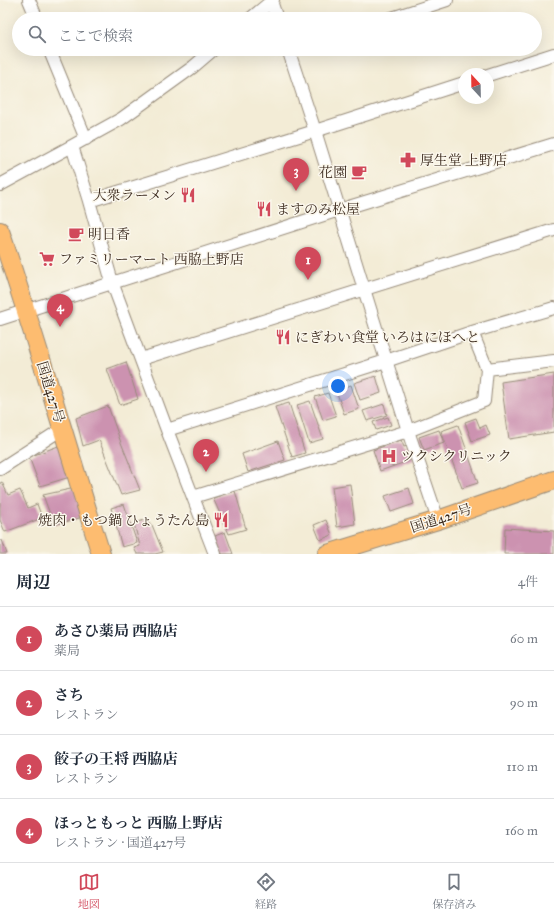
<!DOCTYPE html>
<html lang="ja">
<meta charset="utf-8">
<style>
:root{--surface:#fff;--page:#f2f2f3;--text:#1f2937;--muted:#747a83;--line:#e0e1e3;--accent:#d1495b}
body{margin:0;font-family:"IM FELL Great Primer","Noto Serif JP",serif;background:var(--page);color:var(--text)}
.compass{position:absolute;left:458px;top:68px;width:36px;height:36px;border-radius:50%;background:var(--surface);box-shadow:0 4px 16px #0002;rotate:338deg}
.you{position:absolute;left:338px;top:386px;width:14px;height:14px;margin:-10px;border:3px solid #fff;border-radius:50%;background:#1a73e8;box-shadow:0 0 0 6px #1a73e833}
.badge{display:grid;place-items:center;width:26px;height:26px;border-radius:50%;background:var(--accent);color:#fff;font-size:13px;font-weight:700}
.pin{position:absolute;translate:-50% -33px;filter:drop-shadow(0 1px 2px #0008)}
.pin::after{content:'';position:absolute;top:21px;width:14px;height:12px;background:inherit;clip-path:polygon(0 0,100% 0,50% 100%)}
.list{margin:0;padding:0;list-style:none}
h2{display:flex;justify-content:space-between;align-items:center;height:52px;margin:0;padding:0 16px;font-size:17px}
h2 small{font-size:13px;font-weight:400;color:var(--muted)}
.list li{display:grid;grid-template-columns:26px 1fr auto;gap:12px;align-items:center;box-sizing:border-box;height:64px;padding:0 16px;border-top:1px solid var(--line)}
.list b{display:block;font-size:15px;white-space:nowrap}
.list p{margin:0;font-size:13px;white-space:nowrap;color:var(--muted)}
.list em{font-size:13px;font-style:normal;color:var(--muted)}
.icon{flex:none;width:22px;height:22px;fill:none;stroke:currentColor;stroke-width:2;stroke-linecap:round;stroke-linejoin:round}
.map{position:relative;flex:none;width:554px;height:554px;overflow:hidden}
.search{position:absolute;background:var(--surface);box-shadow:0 4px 16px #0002;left:12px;right:12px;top:12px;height:44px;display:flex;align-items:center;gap:10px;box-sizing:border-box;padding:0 14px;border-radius:22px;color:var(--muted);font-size:15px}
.sheet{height:308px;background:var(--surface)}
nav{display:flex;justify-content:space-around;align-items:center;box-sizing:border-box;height:56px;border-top:1px solid var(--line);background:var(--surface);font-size:11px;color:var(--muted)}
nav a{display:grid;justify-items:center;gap:2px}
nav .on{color:var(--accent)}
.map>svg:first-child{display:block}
.building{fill:#cc92b0}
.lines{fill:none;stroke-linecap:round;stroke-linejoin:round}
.minor-casing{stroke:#978b7a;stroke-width:14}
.highway-casing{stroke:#978b7a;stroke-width:20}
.minor{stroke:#fff;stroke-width:12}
.highway{stroke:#fdbc6f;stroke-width:18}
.labels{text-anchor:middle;stroke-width:3;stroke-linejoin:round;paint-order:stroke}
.poi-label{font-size:14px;fill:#3b2a1e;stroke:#fbf7ec;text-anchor:start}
.street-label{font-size:14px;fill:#3b2a1e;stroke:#fbf7ec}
</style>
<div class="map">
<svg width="554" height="554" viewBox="0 0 554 554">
<rect width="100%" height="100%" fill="#fbf7ec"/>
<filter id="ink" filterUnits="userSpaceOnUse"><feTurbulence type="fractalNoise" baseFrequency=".025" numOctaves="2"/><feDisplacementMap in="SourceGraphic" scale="8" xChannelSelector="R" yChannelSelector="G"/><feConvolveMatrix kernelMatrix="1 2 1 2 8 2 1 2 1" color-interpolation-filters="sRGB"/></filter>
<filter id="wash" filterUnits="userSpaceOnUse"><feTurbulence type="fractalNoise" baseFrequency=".012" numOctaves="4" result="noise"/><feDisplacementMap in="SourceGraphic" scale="16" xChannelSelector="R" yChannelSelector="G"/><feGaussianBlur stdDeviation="0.9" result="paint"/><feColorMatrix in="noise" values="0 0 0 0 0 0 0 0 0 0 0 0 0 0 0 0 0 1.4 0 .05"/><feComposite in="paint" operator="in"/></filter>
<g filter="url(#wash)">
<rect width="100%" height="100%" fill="#f3ecd6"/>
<g id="blocks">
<!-- building -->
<path class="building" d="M126,362L138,399L120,405L107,369Z
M554,374V432L509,439L501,382Z
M376,376L381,393L360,400L354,383Z
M351,385L359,409L344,414L336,390Z
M328,393L336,416L323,420L315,397Z
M310,401L323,439L309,443L297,405Z
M289,403L305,453L292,457L275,407Z
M384,404L387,415L367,421L363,411Z
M108,406L120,440L140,490L121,495L99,440L83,446L76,418Z
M388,417L391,425L376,430L373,422Z
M476,418L480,428L486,425L490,435L472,441L465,422Z
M458,425L478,483L462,488L441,431Z
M439,430L444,443L424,450L419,437Z
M401,440L404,447L409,445L414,459L380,471L373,450Z
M278,441L285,460L248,472L242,454Z
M61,445L70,477L40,486L29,457Z
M2,482L8,495L20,490L28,508L37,504L42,518L5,532L0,520V483Z
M350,484L355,524L337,527L332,487Z
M75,488L83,517L54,525L43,495Z
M409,488L414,504L391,512L385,496Z
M235,491L246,529L229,534L213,498Z
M124,504L137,543L122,547L111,508Z
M144,520L152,525L163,552L155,554H137L134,548L140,546L134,524Z
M326,520L332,535L320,540L314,525Z
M505,528L554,531V554H504Z
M225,532L233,554H222L215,536Z
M2,540L7,554H0V541Z"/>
</g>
</g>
<g filter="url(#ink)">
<use href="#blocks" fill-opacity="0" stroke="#978b7a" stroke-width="1"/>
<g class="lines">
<defs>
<path id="minor" d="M29,0L37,19
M271,1L277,19
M250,19L273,0
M389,19L447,0
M49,49L86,139
M288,49L315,131L408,431L438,520
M488,75L554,54
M72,146L89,201L112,282L167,430L215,554
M0,185L72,146L121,119L193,67L214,49
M89,201L315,131L464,83
M0,319L339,210L554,144
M141,359L554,230
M487,369L554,361
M167,430L386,361L472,332L554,308
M0,469L62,429
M193,497L408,431L484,401L487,369L472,332"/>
<path id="highway" d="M0,231C36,338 67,446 101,554
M327,554L438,520L554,480"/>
</defs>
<!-- minor casing -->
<use href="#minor" class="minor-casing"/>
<!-- highway casing -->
<use href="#highway" class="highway-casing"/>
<!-- minor -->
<use href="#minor" class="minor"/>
<!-- highway -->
<use href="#highway" class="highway"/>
</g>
</g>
<!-- icons -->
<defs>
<symbol id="pharmacy-bare" viewBox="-9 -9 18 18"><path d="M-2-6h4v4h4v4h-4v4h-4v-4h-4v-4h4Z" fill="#d1495b" stroke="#fbf7ec" stroke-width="2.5" paint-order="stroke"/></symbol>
<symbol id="cafe-bare" viewBox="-9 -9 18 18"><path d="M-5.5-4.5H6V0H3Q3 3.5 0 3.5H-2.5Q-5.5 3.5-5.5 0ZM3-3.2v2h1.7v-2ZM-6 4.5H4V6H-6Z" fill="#d1495b" stroke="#fbf7ec" stroke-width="2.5" paint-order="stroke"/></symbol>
<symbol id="restaurant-bare" viewBox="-9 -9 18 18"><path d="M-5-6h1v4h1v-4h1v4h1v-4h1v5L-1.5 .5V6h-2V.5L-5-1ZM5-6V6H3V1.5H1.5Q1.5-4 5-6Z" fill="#d1495b" stroke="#fbf7ec" stroke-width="2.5" paint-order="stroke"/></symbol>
<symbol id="supermarket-bare" viewBox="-9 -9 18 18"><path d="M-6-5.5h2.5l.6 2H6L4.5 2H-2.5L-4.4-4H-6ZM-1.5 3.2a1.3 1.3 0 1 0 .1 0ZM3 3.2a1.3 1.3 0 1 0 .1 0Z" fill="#d1495b" stroke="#fbf7ec" stroke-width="2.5" paint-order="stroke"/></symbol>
<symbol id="hospital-bare" viewBox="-9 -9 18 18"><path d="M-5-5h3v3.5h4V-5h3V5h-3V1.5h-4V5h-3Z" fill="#d1495b" stroke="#fbf7ec" stroke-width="2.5" paint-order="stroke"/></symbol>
</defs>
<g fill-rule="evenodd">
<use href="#pharmacy-bare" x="397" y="149" width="22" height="22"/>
<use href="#cafe-bare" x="348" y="161" width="22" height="22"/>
<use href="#restaurant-bare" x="177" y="184" width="22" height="22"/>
<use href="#restaurant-bare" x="253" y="198" width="22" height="22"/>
<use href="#cafe-bare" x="65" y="223" width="22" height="22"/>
<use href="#supermarket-bare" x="36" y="248" width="22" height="22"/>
<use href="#restaurant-bare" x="272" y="326" width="22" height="22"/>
<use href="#hospital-bare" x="378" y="445" width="22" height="22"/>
<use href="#restaurant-bare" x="210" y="509" width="22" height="22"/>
</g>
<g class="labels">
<!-- poi labels -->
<g class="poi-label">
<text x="420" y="165">厚生堂 上野店</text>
<text x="347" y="177" text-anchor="end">花園</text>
<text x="176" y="200" text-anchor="end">大衆ラーメン</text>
<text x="276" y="214">ますのみ松屋</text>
<text x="88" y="239">明日香</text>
<text x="59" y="264">ファミリーマート 西脇上野店</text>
<text x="295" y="342">にぎわい食堂 いろはにほへと</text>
<text x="401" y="461">ツクシクリニック</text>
<text x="209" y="525" text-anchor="end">焼肉・もつ鍋 ひょうたん島</text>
</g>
<!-- street labels -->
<g class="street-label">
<text transform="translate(51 392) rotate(73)" y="5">国道427号</text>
<text transform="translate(441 518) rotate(-18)" y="5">国道427号</text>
</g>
</g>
</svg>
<svg class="compass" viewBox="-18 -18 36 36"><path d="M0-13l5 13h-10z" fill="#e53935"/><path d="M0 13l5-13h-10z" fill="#747a83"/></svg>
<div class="you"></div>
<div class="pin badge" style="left:308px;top:280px">1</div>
<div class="pin badge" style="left:206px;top:472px">2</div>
<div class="pin badge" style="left:296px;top:191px">3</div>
<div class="pin badge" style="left:60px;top:327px">4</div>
<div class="search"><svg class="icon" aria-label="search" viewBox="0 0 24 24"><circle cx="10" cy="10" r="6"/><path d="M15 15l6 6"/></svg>ここで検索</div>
</div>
<section class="sheet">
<h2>周辺<small>4件</small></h2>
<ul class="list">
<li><span class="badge">1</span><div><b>あさひ薬局 西脇店</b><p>薬局</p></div><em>60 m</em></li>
<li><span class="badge">2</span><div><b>さち</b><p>レストラン</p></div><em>90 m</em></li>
<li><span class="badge">3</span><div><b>餃子の王将 西脇店</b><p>レストラン</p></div><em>110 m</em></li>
<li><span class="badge">4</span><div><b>ほっともっと 西脇上野店</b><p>レストラン · 国道427号</p></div><em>160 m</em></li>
</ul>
</section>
<nav>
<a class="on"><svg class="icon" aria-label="map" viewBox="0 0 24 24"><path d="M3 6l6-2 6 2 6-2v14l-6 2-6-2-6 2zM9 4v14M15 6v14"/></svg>地図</a>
<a><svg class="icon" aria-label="directions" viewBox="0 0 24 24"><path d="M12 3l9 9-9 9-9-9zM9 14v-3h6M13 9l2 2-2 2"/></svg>経路</a>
<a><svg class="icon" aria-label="saved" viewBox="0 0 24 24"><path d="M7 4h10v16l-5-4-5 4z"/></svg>保存済み</a>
</nav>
